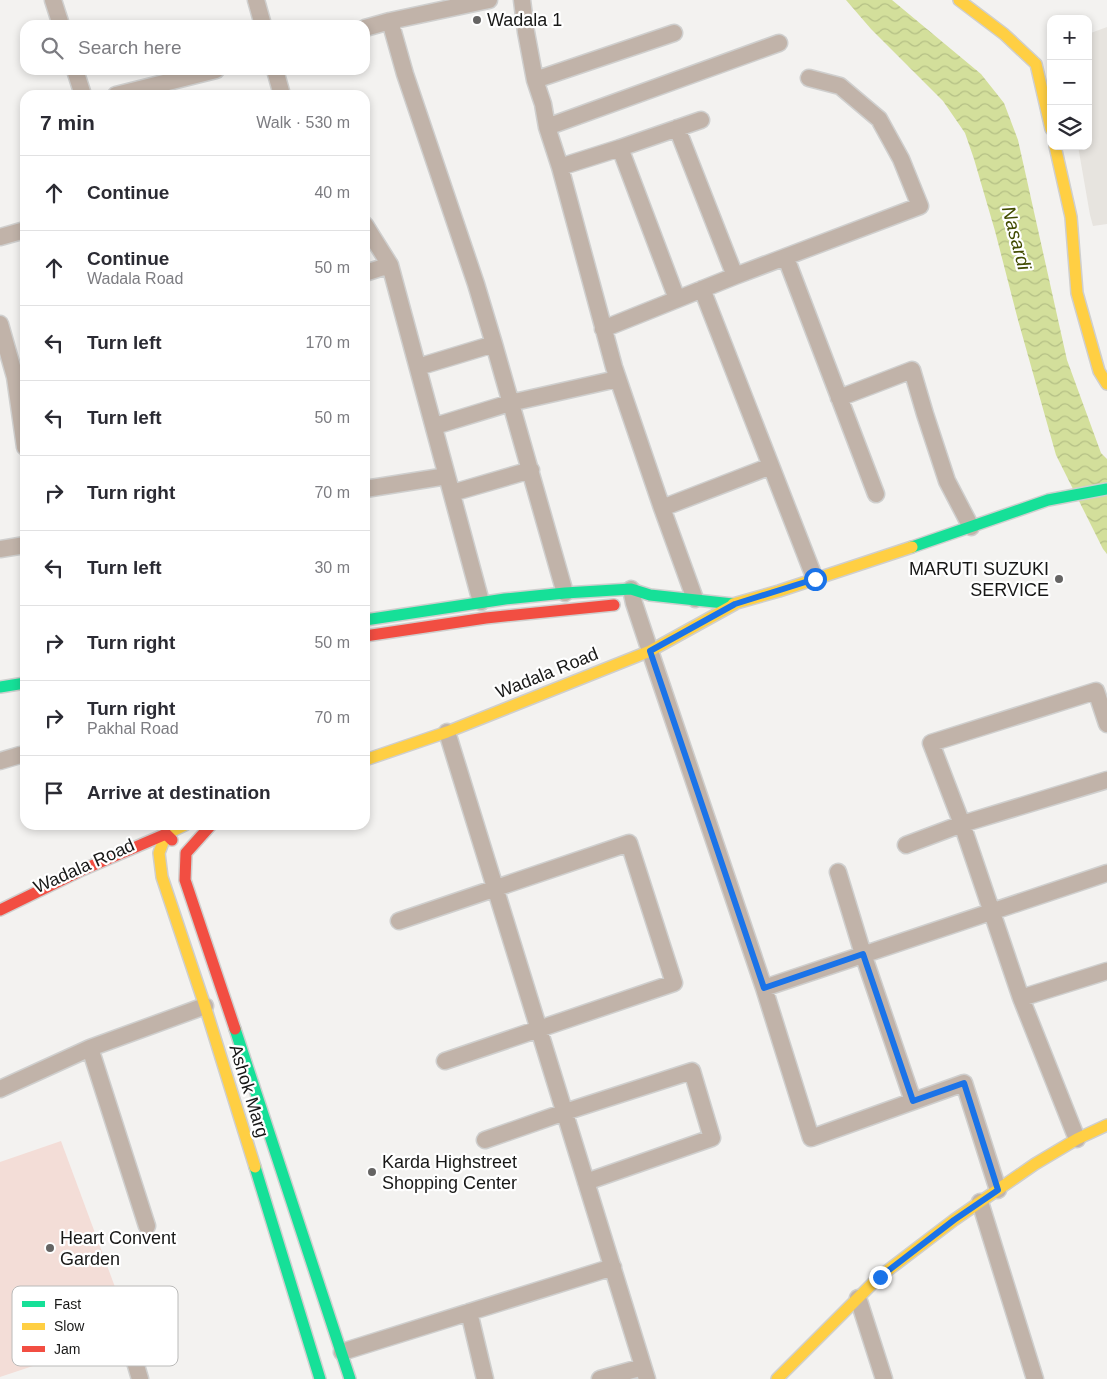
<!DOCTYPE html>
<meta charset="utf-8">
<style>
:root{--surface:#fff;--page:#f7f7f7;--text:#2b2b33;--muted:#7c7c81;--line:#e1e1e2}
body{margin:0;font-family:Helvetica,sans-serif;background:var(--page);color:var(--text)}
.controls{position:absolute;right:15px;top:15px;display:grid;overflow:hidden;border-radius:10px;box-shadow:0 2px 8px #0003}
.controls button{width:45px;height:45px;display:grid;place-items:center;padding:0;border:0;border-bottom:1px solid var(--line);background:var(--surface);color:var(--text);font:25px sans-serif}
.stop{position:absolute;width:15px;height:15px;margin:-11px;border:4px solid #1a73e8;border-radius:50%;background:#fff}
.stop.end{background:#1a73e8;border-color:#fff;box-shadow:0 1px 5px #0008}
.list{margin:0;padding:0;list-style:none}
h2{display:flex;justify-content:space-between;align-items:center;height:65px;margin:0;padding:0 20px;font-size:21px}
h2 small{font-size:16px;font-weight:400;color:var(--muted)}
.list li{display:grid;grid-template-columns:32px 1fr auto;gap:15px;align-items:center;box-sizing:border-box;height:75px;padding:0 20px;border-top:1px solid var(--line)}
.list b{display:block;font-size:19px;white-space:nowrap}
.list p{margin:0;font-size:16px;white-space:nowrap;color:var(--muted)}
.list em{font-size:16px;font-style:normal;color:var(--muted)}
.icon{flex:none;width:28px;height:28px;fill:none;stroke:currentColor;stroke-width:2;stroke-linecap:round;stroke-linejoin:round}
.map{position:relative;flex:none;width:1107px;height:1379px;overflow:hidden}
.search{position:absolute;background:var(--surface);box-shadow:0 2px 8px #0003;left:20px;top:20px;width:350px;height:55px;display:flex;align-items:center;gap:12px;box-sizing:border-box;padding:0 18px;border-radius:15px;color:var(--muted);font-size:19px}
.panel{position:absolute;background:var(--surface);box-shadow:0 2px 8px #0003;left:20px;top:90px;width:350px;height:740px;border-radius:15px}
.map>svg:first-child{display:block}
.built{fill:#e7e4df}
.grass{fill:#f3ddd7}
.water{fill:url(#water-waves)}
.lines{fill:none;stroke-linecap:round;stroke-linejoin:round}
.street-casing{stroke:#cfcfce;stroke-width:19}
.fast-casing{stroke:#cfcfce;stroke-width:14}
.slow-casing{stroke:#cfcfce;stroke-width:14}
.jam-casing{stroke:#cfcfce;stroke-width:14}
.street{stroke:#c1b3a9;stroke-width:16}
.fast{stroke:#16e098;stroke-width:11}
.slow{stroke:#ffcf43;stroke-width:11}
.jam{stroke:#f24e42;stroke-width:11}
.route{stroke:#1a73e8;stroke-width:6}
.poi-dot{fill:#656463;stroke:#fff;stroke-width:2}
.labels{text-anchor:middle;stroke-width:4.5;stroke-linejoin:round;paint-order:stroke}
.poi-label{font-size:18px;fill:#181817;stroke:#fff;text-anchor:start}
.street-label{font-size:18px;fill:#181817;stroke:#fff}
.water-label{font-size:19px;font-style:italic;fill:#414b00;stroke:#fff}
.key{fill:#fff;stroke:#babab9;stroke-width:1}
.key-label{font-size:14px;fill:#181817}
</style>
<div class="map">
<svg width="1107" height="1379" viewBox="0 0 1107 1379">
<defs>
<pattern id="water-waves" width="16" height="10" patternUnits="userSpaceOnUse" patternTransform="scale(1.25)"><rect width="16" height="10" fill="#d3df9b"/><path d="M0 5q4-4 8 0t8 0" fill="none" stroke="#b4bf85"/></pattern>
</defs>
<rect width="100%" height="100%" fill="#f3f2f0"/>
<!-- built -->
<path class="built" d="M1107,27V224L1093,226L1090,215L1078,146H1088V34Z"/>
<!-- grass -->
<path class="grass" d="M61,1141L132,1333L0,1377V1162Z"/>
<!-- water -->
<path class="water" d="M846,0H892L981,74L1004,103L1018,140L1067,360L1101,453L1107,459V554L1103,549L1056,455L1018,320L995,231L974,159L965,133L943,101L871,29Z"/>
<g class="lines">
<defs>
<path id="street" d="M53,0L61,25
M256,0L263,25
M522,0L526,32L535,80L543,104L547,127L560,167L614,367L662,508L695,599
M390,21L405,74L476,284L494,344L565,593
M365,28L390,21L489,0
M75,70L83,95
M275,70L282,95
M535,80L674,33
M116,95L216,70
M547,127L779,43
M677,128L735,276
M620,148L677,299
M560,167L620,148L701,120
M365,225L390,265
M0,237L25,230
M786,258L876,494
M365,273L390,265L481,602
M0,324L15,377L25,447
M603,329L735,276L920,206L901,159L879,119L840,86L809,78
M418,367L494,344
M839,398L912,370L925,414L947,481L971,527
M435,426L510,403L617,379
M771,466L815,579
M365,489L447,476
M452,493L531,470
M662,508L771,466L702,289
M0,549L25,545
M631,589L634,603L650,651L764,988L1107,873
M447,732L647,1379
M0,761L20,755H25
M906,845L962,824L1107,780
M838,872L863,954L913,1101
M399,921L629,843L674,983L445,1061
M764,988L811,1138L964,1083L998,1190
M1021,998L1107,971
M0,1089L90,1048
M1077,1139L1021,998L962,824L931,743L1096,691L1107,724
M485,1140L565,1112L692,1071L712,1138L586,1182
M980,1202L1035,1379
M147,1226L90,1048L205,1006
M858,1298L884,1379
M469,1312L485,1379
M342,1352L613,1267
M133,1355L140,1379
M600,1379L643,1367"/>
<path id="fast" d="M912,547L1048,500L1107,489
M365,620L505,599L565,593L631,589L650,595L733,604
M0,687L25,683
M235,1029L350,1379
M255,1167L320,1379"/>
<path id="slow" d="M959,0L1004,34L1036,64L1051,129
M1055,146L1071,217L1077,293L1099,371L1107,384
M733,604L779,591L912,547
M365,760L447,732L650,651L735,604
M185,825L166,834L159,853L162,877L205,1006L255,1167
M777,1379L879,1277L954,1220L1035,1164L1077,1139L1107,1125"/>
<path id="jam" d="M365,636L486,618L614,605
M211,825L186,853L185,880L235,1029
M0,910L82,870L166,834L172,840"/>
</defs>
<!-- street casing -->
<use href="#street" class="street-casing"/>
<!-- fast casing -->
<use href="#fast" class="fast-casing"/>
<!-- slow casing -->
<use href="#slow" class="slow-casing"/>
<!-- jam casing -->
<use href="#jam" class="jam-casing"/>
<!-- street -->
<use href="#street" class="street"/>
<!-- fast -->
<use href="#fast" class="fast"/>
<!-- slow -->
<use href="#slow" class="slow"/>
<!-- jam -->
<use href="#jam" class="jam"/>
</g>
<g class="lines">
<!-- route -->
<path class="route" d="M815,579L735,604L650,651L764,988L863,954L913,1101L964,1083L998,1190L954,1220L880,1277"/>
</g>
<!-- markers -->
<g class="poi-dot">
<circle cx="477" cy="20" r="5"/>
<circle cx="1059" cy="579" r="5"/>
<circle cx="372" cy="1172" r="5"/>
<circle cx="50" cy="1248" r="5"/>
</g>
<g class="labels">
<!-- poi labels -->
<g class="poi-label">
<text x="487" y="26">Wadala 1</text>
<text x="1049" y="575" text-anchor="end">MARUTI SUZUKI<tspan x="1049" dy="21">SERVICE</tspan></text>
<text x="382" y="1168">Karda Highstreet<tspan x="382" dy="21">Shopping Center</tspan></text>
<text x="60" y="1244">Heart Convent<tspan x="60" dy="21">Garden</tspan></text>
</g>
<!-- street labels -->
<g class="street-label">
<text transform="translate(547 673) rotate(-22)" y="6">Wadala Road</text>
<text transform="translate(84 866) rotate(-24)" y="6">Wadala Road</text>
<text transform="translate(249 1091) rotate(73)" y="6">Ashok Marg</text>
</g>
<!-- water labels -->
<g class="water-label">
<text transform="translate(1017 238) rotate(75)" y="7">Nasardi</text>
</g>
</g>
<!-- legend -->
<rect x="12" y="1286" width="166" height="80" rx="8" class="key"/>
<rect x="22" y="1301" width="23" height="6" fill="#16e098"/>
<rect x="22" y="1323" width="23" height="7" fill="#ffcf43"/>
<rect x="22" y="1346" width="23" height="6" fill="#f24e42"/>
<g class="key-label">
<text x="54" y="1309">Fast</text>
<text x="54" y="1331">Slow</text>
<text x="54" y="1354">Jam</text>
</g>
</svg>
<div class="controls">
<button>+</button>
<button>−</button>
<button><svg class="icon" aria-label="layers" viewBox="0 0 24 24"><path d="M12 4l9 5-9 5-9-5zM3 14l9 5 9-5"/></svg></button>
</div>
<div class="stop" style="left:815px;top:579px"></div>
<div class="stop end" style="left:880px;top:1277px"></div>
<div class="search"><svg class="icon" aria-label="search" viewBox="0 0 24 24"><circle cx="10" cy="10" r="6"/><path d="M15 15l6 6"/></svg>Search here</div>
<section class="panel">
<h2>7 min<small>Walk · 530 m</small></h2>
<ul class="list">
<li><svg class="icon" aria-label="ahead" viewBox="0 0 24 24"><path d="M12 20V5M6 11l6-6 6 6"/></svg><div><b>Continue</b></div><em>40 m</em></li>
<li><svg class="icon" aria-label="ahead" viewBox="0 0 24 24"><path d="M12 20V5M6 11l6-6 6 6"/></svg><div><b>Continue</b><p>Wadala Road</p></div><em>50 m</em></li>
<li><svg class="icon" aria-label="left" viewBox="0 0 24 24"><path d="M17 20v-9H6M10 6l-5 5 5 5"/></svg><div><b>Turn left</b></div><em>170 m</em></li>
<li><svg class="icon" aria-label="left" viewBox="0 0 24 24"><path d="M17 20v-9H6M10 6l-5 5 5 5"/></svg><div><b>Turn left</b></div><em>50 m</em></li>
<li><svg class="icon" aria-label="right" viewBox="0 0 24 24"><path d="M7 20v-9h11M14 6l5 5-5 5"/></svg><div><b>Turn right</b></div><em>70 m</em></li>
<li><svg class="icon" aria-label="left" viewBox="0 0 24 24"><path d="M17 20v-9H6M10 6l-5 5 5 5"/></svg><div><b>Turn left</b></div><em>30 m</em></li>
<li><svg class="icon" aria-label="right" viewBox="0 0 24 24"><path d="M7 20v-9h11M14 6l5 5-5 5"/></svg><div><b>Turn right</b></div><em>50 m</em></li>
<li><svg class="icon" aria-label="right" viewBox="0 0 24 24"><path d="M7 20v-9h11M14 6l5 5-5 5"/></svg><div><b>Turn right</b><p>Pakhal Road</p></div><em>70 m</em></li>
<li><svg class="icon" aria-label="arrive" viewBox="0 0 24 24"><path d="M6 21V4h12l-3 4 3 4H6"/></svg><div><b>Arrive at destination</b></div></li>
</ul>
</section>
</div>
